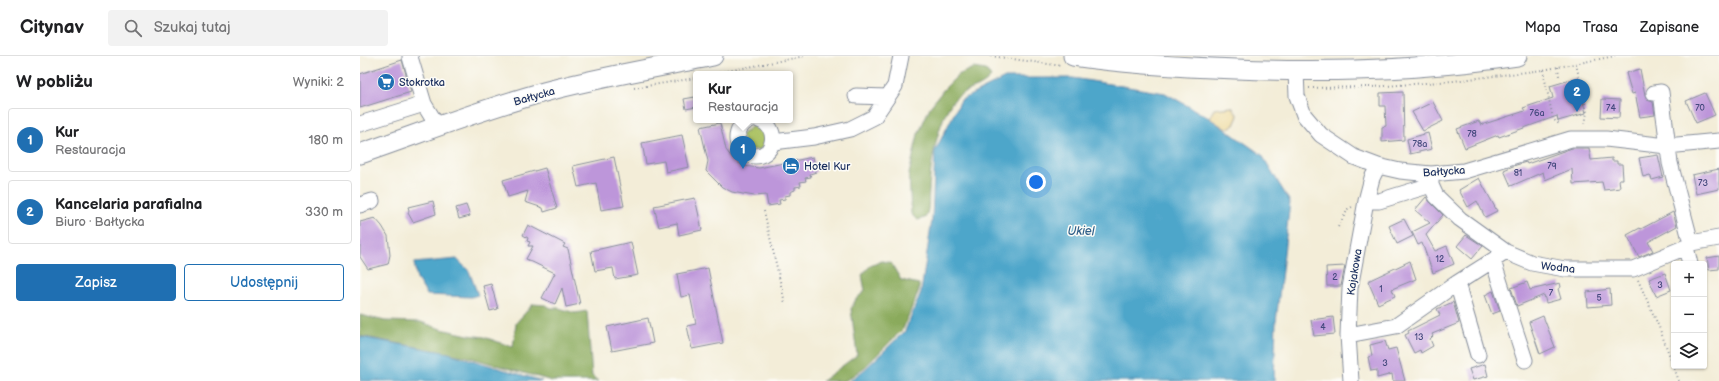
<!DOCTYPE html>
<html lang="pl">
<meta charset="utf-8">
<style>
:root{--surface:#fff;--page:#f2f2f2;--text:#202124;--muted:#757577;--line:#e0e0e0;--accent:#1f6fb2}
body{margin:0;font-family:"Balsamiq Sans",sans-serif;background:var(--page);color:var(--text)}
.controls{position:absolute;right:12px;bottom:12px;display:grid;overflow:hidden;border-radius:4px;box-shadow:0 1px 3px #0004}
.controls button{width:36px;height:36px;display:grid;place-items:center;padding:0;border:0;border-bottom:1px solid var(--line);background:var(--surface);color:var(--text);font:20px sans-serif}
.you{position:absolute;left:676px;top:126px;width:14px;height:14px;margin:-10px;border:3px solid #fff;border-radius:50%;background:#1a73e8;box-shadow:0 0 0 6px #1a73e833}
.badge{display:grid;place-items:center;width:26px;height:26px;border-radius:50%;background:var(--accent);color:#fff;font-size:13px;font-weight:700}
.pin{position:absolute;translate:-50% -33px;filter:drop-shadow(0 1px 2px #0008)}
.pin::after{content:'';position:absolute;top:21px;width:14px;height:12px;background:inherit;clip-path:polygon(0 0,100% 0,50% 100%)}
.popup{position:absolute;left:333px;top:15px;width:100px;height:52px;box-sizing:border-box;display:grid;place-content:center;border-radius:4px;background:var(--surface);filter:drop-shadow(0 1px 3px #0005);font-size:13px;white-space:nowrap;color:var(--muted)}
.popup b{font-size:15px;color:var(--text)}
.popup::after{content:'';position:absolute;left:50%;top:100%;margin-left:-8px;border:8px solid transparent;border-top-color:var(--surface)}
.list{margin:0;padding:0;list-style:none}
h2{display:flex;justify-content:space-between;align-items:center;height:52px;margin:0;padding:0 16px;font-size:17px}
h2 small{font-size:13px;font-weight:400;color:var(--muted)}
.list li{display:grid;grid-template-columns:26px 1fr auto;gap:12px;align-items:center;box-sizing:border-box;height:64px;margin:0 8px 8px;padding:0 8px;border:1px solid var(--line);border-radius:4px}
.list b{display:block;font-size:15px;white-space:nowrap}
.list p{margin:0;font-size:13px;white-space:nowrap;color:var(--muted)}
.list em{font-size:13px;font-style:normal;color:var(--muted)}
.actions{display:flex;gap:8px;padding:12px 16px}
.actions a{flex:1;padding:9px 0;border:1px solid var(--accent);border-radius:4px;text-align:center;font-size:14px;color:var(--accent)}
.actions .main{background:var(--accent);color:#fff}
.icon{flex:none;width:22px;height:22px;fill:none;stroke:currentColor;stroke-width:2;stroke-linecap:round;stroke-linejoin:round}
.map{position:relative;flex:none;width:1359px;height:325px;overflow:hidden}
header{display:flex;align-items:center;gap:24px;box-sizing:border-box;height:56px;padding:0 20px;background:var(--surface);border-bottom:1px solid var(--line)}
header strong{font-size:19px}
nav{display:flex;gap:22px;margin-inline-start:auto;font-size:14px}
.search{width:280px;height:36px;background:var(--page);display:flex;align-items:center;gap:10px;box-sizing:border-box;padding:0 14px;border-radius:4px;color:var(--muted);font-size:15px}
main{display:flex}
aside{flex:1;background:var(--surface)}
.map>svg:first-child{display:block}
.green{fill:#aec468;stroke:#647a63}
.forest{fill:#8aaa5c;stroke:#526c5d}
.sand{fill:#eeda9e;stroke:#84847e}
.water{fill:#4da6ca;stroke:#346a94}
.building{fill:#bd96da}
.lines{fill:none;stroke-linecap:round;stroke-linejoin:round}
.minor-casing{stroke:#878e9b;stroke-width:17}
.major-casing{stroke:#878e9b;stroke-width:21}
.path{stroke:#878e9b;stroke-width:2;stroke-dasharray:1 3;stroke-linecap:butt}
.minor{stroke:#fff;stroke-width:15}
.major{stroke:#fff;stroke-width:19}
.labels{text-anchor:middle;stroke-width:3;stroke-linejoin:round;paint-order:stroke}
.number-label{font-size:9px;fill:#44497d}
.poi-label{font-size:11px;fill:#1b2f5e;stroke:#fdfcf7;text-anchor:start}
.street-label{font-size:11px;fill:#1b2f5e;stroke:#fdfcf7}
.water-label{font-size:12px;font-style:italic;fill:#2f5f89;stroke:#fdfcf7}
</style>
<header>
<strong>Citynav</strong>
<div class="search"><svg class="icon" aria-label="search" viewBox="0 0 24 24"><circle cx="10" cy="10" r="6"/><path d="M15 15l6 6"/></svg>Szukaj tutaj</div>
<nav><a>Mapa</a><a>Trasa</a><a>Zapisane</a></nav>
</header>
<main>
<aside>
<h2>W pobliżu<small>Wyniki: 2</small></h2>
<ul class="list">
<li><span class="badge">1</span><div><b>Kur</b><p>Restauracja</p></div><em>180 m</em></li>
<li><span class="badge">2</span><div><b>Kancelaria parafialna</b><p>Biuro · Bałtycka</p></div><em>330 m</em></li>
</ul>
<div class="actions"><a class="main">Zapisz</a><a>Udostępnij</a></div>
</aside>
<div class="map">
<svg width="1359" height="325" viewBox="0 0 1359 325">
<rect width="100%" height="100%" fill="#fdfcf7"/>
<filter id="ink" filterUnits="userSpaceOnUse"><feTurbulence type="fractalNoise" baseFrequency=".025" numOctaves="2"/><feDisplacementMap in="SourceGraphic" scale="8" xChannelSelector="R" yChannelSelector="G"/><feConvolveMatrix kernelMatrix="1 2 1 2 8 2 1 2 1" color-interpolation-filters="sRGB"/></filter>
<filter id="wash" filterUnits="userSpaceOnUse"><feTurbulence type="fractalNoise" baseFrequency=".012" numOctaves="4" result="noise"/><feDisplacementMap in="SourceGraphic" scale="16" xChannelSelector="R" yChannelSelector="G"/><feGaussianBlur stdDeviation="0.9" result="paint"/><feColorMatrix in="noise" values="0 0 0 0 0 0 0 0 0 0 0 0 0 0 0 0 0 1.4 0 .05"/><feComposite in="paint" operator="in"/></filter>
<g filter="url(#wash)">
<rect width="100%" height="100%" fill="#f3edd8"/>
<!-- green -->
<path class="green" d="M394,69L402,71L407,83L400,94L388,93L381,79Z"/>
<!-- forest -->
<path class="forest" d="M613,12L626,14L631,21C628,24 625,27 621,29C612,34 601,36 594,44C578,62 570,111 569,135C568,145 570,153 565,162L557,164L551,158L549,118L558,78L570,51L584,33L598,19Z
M522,205L531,207L541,224L559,228V234L543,273L505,311L485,325H462L497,299L491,253L496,243L505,235L502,219L510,210Z
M173,248L186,249L191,252H199L215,257L227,255L232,320L238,325H192L108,301L0,280V259L25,265L61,266L81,273L108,279L124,281L153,291L156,267Z"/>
<!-- sand -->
<path class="sand" d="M872,51L878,60L874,69L866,73L849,62L854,53Z"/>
<!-- water -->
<path class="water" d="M645,22H713L805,37L849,62L902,99L930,146L916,266L914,325H489L504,314L545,275L561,236L572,164L575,95L601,44Z
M97,203L109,215L118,239L111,241L67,239L57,223L54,207Z
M0,281L88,297L182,325H0Z"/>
<g id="blocks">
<!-- building -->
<path class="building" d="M42,4L51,36L0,52V18Z
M1280,13L1285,39L1287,44L1293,46L1295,59L1280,61L1275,37L1272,38L1266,17Z
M1217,22L1226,57L1198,65L1197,60L1139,81L1138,79L1105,92L1097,73L1119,65L1121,69L1165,55L1163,52L1193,42L1190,30Z
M1043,36L1044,84L1022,86V71L1026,70L1025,50H1020V37Z
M1345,37L1355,59L1336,67L1326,45Z
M335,41L336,51L326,53L324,43Z
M1242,43L1260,44L1259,62L1241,61Z
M1073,46L1083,65L1063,75L1052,56Z
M360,67L366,94L373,103L383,110L399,112L453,101L456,116L450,118L451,121L445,122L446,125L440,126L441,130L435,131V134L430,136V139L425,140V143L419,144L420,148L408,150L406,139L394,140L372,136L362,131L346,115L348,105L340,71Z
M1068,77L1072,93L1050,98L1047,83Z
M322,79L329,111L306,116L304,105L286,108L282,87Z
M1212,92H1229L1231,104L1252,102V105H1257V108H1262L1263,123H1259L1260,132L1244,134L1242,126L1213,128L1212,113L1185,124L1183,116L1151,130L1144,114L1153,110L1166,106L1167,108Z
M1298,99L1303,121L1292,124L1290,119L1283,121L1279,102Z
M254,101L264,150L241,154L236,127L218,131L213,110Z
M185,112L197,152L184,156L183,152L165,146L168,135L148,141L143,124Z
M1359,113V133L1336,138L1332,119Z
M1119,122L1137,155L1125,161L1117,145L1108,151L1099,134Z
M1066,141L1070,146L1083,159L1066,179L1075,195L1087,190L1094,208L1073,217L1062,187L1058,189L1052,176L1070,167L1055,154Z
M335,142L342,174L319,179L317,167L299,171L294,150Z
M73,145L76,158L53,166L48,157L49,154L48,151Z
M106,149L110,160L99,163L96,152Z
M1313,156L1317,170L1288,186L1293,195L1279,201L1267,179L1280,172L1281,173Z
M15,162L22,170L28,180L30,199L28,208L8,213L0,201V166Z
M1044,163L1053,180L1037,188L1029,170Z
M168,169L205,188L203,191L208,193L220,248L206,251L202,232L195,248L182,242L195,217L166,203L173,190H168L170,186L167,185L168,182L163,179Z
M1106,179L1123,190L1112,203L1097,190Z
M271,186L278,219L255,223L253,212L235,215L231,195Z
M1359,200V213L1349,214L1347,202Z
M1050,205L1056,223L1032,233L1035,240L1018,248L1008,225Z
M985,210L981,230H967L966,211Z
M348,212L363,287L332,293L327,270L336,268L330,239L321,241L317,218Z
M1305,217L1311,234L1296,240L1289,223Z
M1167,226L1170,234L1200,227L1201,231L1198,233L1201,243L1186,247L1184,239L1157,250L1151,232Z
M131,228L138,253L130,255L123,230Z
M1250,233L1251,249L1228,251L1227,236Z
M1133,235L1140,255L1132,258L1125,239Z
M1093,246L1099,267L1072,278L1073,280L1070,283L1073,290L1061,297L1060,294L1054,297L1045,279L1049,277L1048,275L1080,259L1077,253Z
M1183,260L1195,291L1180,298L1169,266Z
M973,261L975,278L954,280L951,264Z
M288,262L293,287L252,295L247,271Z
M1025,285L1028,294L1036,292L1045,325H1033L1032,318L1017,322V314L1011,315L1008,301L1012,300L1010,289Z
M1125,308L1128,320L1113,324L1109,313Z"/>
</g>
</g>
<g filter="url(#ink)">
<use href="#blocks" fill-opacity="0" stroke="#878e9b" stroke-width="1"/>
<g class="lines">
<defs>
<path id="minor" d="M50,1L64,48
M936,15L937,40L944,59L961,79L994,101L1018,110L1040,115L1071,118L1104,115L1211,83H1246L1307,90L1359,85
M1294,37L1301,36L1310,107L1331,187
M496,40L527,41
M390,64C371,71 373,100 395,100C416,100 419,70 399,64
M0,68L64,48L78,71
M413,86L454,81L490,73L514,61L535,30L541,0
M1071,118V129L1076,140L1100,163L1146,196L1172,207L1205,213H1273L1326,191L1331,187L1359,182
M1006,145H1019L1071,129
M0,149L12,145
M1326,191L1330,208
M1133,205L1165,304
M1097,227L1118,299
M988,279L1036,270L1097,227L1146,196
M991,325L988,279L990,232L1006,145L1012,122L1018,110"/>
<path id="major" d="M713,0C767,8 822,11 876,13C970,17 1064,14 1157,0
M0,98C61,77 122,53 184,36C239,21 296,12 353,0"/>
</defs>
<!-- minor casing -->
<use href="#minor" class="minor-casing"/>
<!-- major casing -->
<use href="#major" class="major-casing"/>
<!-- path -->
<path class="path" d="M631,0L702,10
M1216,8L1227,56L1225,69
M1198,11L1199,20
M1183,14L1193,63L1199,68
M352,18L445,0
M274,32L336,22
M949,32L1012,31L1093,25L1183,14L1255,0
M404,155L425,247
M978,171L988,153L992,151
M1278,224L1299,271L1319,325"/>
<!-- minor -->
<use href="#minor" class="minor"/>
<!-- major -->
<use href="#major" class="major"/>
</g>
</g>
<!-- icons -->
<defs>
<symbol id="supermarket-disc" viewBox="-11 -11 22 22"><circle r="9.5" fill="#1f6fb2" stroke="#fdfcf7"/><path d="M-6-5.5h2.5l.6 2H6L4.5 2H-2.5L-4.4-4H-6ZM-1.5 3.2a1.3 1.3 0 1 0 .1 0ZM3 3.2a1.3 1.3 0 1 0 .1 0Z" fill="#fff"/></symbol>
<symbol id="hotel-disc" viewBox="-11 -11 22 22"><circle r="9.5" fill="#1f6fb2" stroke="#fdfcf7"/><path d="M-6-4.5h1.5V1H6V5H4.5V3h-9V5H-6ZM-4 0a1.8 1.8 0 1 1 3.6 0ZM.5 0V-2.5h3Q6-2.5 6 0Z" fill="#fff"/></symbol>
</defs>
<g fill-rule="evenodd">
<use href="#supermarket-disc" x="16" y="16" width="20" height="20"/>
<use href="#hotel-disc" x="421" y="100" width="20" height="20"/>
</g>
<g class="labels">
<!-- number labels -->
<g class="number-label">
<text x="1251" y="55">74</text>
<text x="1340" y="55">70</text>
<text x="1177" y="60">76a</text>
<text x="1112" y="81">78</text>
<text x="1060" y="91">78a</text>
<text x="1192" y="113">79</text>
<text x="1158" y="120">81</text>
<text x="1343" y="130">73</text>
<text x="1080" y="206">12</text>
<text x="975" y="224">2</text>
<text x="1300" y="232">3</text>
<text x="1021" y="236">1</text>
<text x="1191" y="240">7</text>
<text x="1239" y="245">5</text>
<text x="963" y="274">4</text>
<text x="1059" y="284">13</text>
<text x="1025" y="310">3</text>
</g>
<!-- poi labels -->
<g class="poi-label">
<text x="39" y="30">Stokrotka</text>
<text x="444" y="114">Hotel Kur</text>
</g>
<!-- street labels -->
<g class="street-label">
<text transform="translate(174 40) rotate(-16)" y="4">Bałtycka</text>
<text transform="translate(1084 115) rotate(-4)" y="4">Bałtycka</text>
<text transform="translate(1198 211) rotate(6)" y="4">Wodna</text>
<text transform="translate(994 216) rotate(-81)" y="4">Kajakowa</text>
</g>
<!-- water labels -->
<g class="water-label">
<text x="721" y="179">Ukiel</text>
</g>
</g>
</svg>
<div class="controls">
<button>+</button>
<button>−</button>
<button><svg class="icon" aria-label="layers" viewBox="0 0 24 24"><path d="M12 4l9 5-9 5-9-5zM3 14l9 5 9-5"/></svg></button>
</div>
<div class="you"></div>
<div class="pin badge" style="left:383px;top:113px">1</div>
<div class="popup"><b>Kur</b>Restauracja</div>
<div class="pin badge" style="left:1217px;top:56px">2</div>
</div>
</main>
